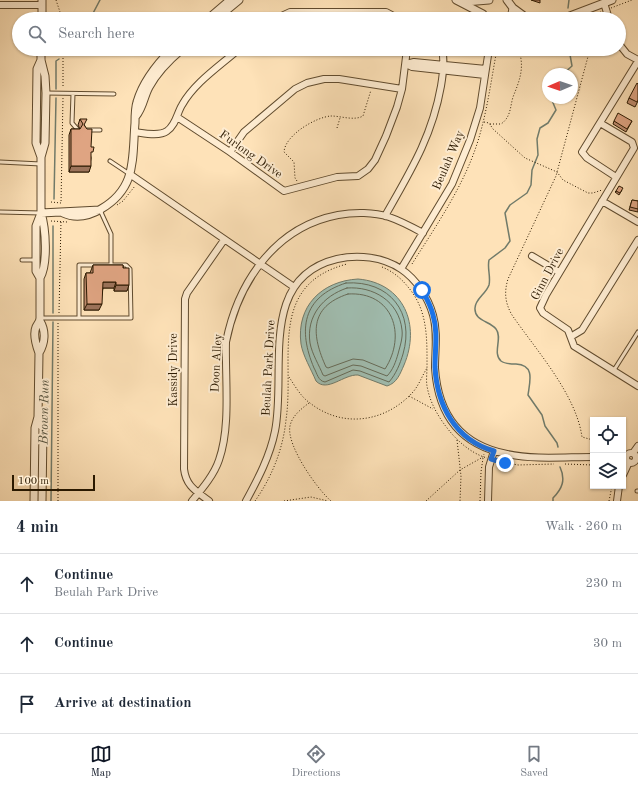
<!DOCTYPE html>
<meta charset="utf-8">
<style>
:root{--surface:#fff;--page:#f2f2f3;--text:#1f2937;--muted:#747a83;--line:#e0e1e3;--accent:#111827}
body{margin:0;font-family:"Old Standard TT",serif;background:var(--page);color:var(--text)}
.controls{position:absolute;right:12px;bottom:12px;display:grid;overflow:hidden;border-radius:0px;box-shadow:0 1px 3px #0004}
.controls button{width:36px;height:36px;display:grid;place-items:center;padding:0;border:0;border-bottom:1px solid var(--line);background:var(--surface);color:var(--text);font:20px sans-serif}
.compass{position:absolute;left:542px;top:68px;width:36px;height:36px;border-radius:50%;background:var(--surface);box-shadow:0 1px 3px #0004;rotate:268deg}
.scale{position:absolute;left:12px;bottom:10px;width:83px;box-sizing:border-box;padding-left:4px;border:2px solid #2b1900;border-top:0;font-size:11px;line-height:14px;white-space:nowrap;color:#2b1900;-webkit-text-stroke:3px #feecd1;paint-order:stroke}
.stop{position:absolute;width:12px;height:12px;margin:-9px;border:3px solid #1a73e8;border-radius:50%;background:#fff}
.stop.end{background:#1a73e8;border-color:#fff;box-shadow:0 1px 4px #0008}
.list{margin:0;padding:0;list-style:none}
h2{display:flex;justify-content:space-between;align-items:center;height:52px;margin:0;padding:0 16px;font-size:17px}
h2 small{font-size:13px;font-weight:400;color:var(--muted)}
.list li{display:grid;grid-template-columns:26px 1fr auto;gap:12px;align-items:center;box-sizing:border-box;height:60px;padding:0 16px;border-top:1px solid var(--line)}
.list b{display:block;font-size:15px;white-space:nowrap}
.list p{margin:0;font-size:13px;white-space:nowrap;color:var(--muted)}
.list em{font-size:13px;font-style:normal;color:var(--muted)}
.icon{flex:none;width:22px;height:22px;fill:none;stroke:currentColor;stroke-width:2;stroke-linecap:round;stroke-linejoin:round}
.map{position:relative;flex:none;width:638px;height:501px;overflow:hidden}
.search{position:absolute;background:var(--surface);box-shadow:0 1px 3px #0004;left:12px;right:12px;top:12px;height:44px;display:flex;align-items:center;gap:10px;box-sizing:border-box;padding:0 14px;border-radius:22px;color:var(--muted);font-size:15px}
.sheet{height:232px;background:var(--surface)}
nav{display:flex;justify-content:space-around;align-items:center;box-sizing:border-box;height:56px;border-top:1px solid var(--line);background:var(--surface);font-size:11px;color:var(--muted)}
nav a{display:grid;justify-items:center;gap:2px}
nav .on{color:var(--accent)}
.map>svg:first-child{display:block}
.water{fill:#a0bdb0;stroke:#717b6a}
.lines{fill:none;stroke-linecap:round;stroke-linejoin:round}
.shore{stroke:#666b58;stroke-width:1}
.stream{stroke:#717b6a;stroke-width:1.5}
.service-casing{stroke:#604b2e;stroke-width:5}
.minor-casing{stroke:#604b2e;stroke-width:8}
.tertiary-casing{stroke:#604b2e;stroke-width:9}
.path{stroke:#2b1900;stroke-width:1;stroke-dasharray:1 2;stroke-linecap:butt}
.service{stroke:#feecd1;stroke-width:3}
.minor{stroke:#feecd1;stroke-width:6}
.tertiary{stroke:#feecd1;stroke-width:7}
.wall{fill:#c08d70;stroke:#2b1900}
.shaded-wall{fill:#9c735b;stroke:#2b1900}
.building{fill:#dfa482;stroke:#2b1900}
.route{stroke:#1a73e8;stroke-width:5}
.labels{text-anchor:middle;stroke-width:4;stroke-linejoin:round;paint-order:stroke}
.street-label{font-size:12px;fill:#2b1900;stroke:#feecd1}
.water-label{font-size:13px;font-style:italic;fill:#54523e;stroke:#feecd1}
</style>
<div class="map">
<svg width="638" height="501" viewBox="0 0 638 501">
<rect width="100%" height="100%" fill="#fee2b8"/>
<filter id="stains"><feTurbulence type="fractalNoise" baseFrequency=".005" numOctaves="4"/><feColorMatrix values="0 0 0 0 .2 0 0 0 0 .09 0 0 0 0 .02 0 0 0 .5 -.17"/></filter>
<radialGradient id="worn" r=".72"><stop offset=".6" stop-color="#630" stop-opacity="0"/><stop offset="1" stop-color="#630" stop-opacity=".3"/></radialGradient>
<!-- water -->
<path class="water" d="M358,279C404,283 421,325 404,365C400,374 397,383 387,386L358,375C344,374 327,393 316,381C311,369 303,356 301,344C296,306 322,281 358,279Z"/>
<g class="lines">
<!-- shore -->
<path class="shore" d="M346,283C390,280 415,313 403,354C400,364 396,374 389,382L360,371L353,370L325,382C318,381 317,373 314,368C298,330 302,297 346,283Z
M347,288C373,286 399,301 402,330C403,338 400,346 398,354C396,361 393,370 387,376L361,366L353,365L325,376L323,375C319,365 312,354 310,343C306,316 323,296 347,288Z
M348,294C393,291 407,335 385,369L363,360L353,359L328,368L326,367C312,336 308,307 348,294Z"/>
<!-- stream -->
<path class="stream" d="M568,8L569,0
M90,19L100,0
M66,55L74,49
M563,74L572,66L569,49
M56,89V61L59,59
M551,98L556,110L548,123L540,128L537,139L538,155L532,170L531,185L527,193L510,205L505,213L510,241L505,248L489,260C487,268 491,277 489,285C486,294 475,299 475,308C474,321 490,321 496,329C503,338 492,353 501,361C505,364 511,364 516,364C535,365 530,381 528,395L542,415L545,426L557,443L558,447
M54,199L56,98
M53,313V226
M51,501L53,322
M553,501V498C562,489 566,480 560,467"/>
<defs>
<path id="service" d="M46,93L114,94
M73,94L72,123L78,130
M87,130H100
M110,161L128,173
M0,162L41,164
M0,212L41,213
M22,260H36
M40,318H131L130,269L126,265H111V234L100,210
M79,318V265H111
M614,370L638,332
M637,491H638"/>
<path id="minor" d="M604,3L609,19
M0,5H42
M275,19L290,12H386L399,19
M619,44L627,54L638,60
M406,64L414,62L486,69
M406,64L412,67L485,75
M177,117L230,152L284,191L337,177L358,176L368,169L375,160L386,136L397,107L402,89L407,49
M600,123L632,142L634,148L546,295L540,308L543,313L568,330L574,346L638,386
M134,132C143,133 159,137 167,131C176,125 177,113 182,105C195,82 220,66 239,49
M230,152L244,132L295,89L307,83L324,79H339L402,89
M131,175L294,287
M616,177L587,158L582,152L638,61
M602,201L638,222
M385,216C410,172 432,137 441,86C443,74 445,61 442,49
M532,256L559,272
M401,269L452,184L470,140L480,108L489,49
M572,336L582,330L638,240
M633,453L638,446
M626 458a5 5 0 1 1 10 0a5 5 0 1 1-10 0Z
M623,475L629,462
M192,501C202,489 214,475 219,460C231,426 225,379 226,342C238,282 275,227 338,215C354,212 374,212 389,217C401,221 412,227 423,233
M209,501C196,491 186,486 184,469L185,299L187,293L224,240
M246,501C258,479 270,456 275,431C287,372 257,278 337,259C358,254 383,257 401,269C416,279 428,297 433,315C438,332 435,350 435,368C438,414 460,445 507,454C534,460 565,457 593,457
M488,501L489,467L494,451
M617,501L619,486"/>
<path id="tertiary" d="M456,0L483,14
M507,0L513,8L511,19
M465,2L489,0
M513,8L528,19
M42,19V0
M208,19L230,0
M216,19L239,0
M562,19L612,0
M41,60L37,69L36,143L41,157
M136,116C143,108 144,96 149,87C157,72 169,60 182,49
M41,213L100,210
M63,213C76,219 89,216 101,209C137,188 132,159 135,123C135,116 135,108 137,102C143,81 157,64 172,49
M40,278C48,264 46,229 41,213
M39,353C45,343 46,331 40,321
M38,417L43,429L42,501
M34,501L35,428L38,417L39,353C36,345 33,334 36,327C38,323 40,322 40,318V278L36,271V226L41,213V157L45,143L46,93L45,76L41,60V49"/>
</defs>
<!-- service casing -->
<use href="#service" class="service-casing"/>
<!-- minor casing -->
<use href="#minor" class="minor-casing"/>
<!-- tertiary casing -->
<use href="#tertiary" class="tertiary-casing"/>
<!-- path -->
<path class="path" d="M56,0L60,12V19
M611,8L632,0
M597,14V19
M583,18L601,12
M63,49V88
M590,49L556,176L508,279C504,292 505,303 512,315C536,350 576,394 582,437L593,440
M498,51L516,55L528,49
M484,122L489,123L493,129L525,158L557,172L563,180L588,193H593L602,190
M490,124H501C511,117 510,107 513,97C519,82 524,70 520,54
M337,128L340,118
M297,181L295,178L294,162L284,152C285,135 316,117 331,116C341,116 354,121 363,116L371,90
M51,202L61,203L63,98
M117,205L123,201L135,186
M51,221L67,222
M412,264C436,226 463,187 477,144C487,113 491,81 497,49
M382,267C392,271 401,278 408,287C428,310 427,339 427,367C427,373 426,380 427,386C430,404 440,420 452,434C461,444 473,454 487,458
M59,313L61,221
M289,377C295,386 301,397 310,403C343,429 386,422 413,392C419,385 422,376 427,368
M409,396L433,409
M309,403C301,409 292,416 290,426C286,445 317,489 331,501
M457,440L461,476L460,501
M497,461L518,465L554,464
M565,464L593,465
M58,501V322
M255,501C272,477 283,449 286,420C295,358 267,285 347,264
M284,501L311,497L328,501
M426,501L460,470L483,457L484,454
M480,501L481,472L483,458
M609,501L612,486"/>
<!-- service -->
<use href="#service" class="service"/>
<!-- minor -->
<use href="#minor" class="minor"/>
<!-- tertiary -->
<use href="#tertiary" class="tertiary"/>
</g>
<!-- wall -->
<path class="wall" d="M531,0H540V3Z
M629,98L638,101L635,107L627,103Z
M80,119L85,126L91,158L89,172H69V135L71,129H80L78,125Z
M614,121H632L626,132L613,124Z
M622,190L619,195L615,192L616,191Z
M632,200L638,201V212L629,210Z
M93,265H123L127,291H114V288H103L99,310H84V279L86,273H90Z"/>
<!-- shaded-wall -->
<path class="shaded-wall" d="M71,166H91L89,172H69Z
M103,282H116L114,288H101Z
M116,285H129L127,291H114Z
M87,304H102L99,310H84Z"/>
<!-- building -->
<path class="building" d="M637,83L638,84V100L637,102L629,98Z
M618,113L632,121L627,129L614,121Z
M80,119H87L84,125L87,129H92L91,147H94L93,152H91V166H71V129H80L83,124Z
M619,186L623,188L620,193L616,191Z
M632,200L638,201V209L630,207Z
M93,265H123V268H129V285H116V282H103L102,304H87L86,273H93Z"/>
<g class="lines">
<!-- route -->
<path class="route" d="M422,290C426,297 431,306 433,315C438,331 435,349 435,367C437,405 455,440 494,451L491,459L505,463"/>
</g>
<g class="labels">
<!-- street labels -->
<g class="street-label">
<text transform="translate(251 154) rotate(35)" y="4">Furlong Drive</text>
<text transform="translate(448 160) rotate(-67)" y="4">Beulah Way</text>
<text transform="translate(547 274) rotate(-62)" y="4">Ginn Drive</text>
<text transform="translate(216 363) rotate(-87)" y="4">Doon Alley</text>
<text transform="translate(268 368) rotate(-87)" y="4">Beulah Park Drive</text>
<text transform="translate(173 370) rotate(-90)" y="4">Kassidy Drive</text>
</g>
<!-- water labels -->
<g class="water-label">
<text transform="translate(43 412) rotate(-89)" y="5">Brown Run</text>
</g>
</g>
<rect width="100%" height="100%" filter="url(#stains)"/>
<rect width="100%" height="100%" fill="url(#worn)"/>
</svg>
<div class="controls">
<button><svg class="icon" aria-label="locate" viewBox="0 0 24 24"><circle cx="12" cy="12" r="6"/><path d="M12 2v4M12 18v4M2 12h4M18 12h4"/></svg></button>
<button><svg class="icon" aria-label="layers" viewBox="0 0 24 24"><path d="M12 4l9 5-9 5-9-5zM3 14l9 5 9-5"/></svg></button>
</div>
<svg class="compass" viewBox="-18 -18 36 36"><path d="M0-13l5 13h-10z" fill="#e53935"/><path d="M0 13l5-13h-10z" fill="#747a83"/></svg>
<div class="scale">100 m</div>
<div class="stop" style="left:422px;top:290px"></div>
<div class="stop end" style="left:505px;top:463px"></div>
<div class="search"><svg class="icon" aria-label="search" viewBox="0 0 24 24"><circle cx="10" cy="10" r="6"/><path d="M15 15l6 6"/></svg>Search here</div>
</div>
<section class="sheet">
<h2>4 min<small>Walk · 260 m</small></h2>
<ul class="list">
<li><svg class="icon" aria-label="ahead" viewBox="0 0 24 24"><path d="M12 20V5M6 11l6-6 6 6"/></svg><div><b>Continue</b><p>Beulah Park Drive</p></div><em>230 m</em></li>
<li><svg class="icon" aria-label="ahead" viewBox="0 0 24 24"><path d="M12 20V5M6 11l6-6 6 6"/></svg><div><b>Continue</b></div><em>30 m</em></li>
<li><svg class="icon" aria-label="arrive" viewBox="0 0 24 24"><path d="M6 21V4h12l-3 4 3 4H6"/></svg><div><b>Arrive at destination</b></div></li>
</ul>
</section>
<nav>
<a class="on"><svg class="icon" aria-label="map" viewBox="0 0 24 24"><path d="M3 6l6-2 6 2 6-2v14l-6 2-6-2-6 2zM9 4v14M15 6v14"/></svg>Map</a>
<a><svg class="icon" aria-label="directions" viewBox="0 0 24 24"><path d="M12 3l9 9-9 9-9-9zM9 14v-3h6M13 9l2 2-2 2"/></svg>Directions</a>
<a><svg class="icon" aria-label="saved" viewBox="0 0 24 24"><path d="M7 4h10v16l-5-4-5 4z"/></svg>Saved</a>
</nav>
